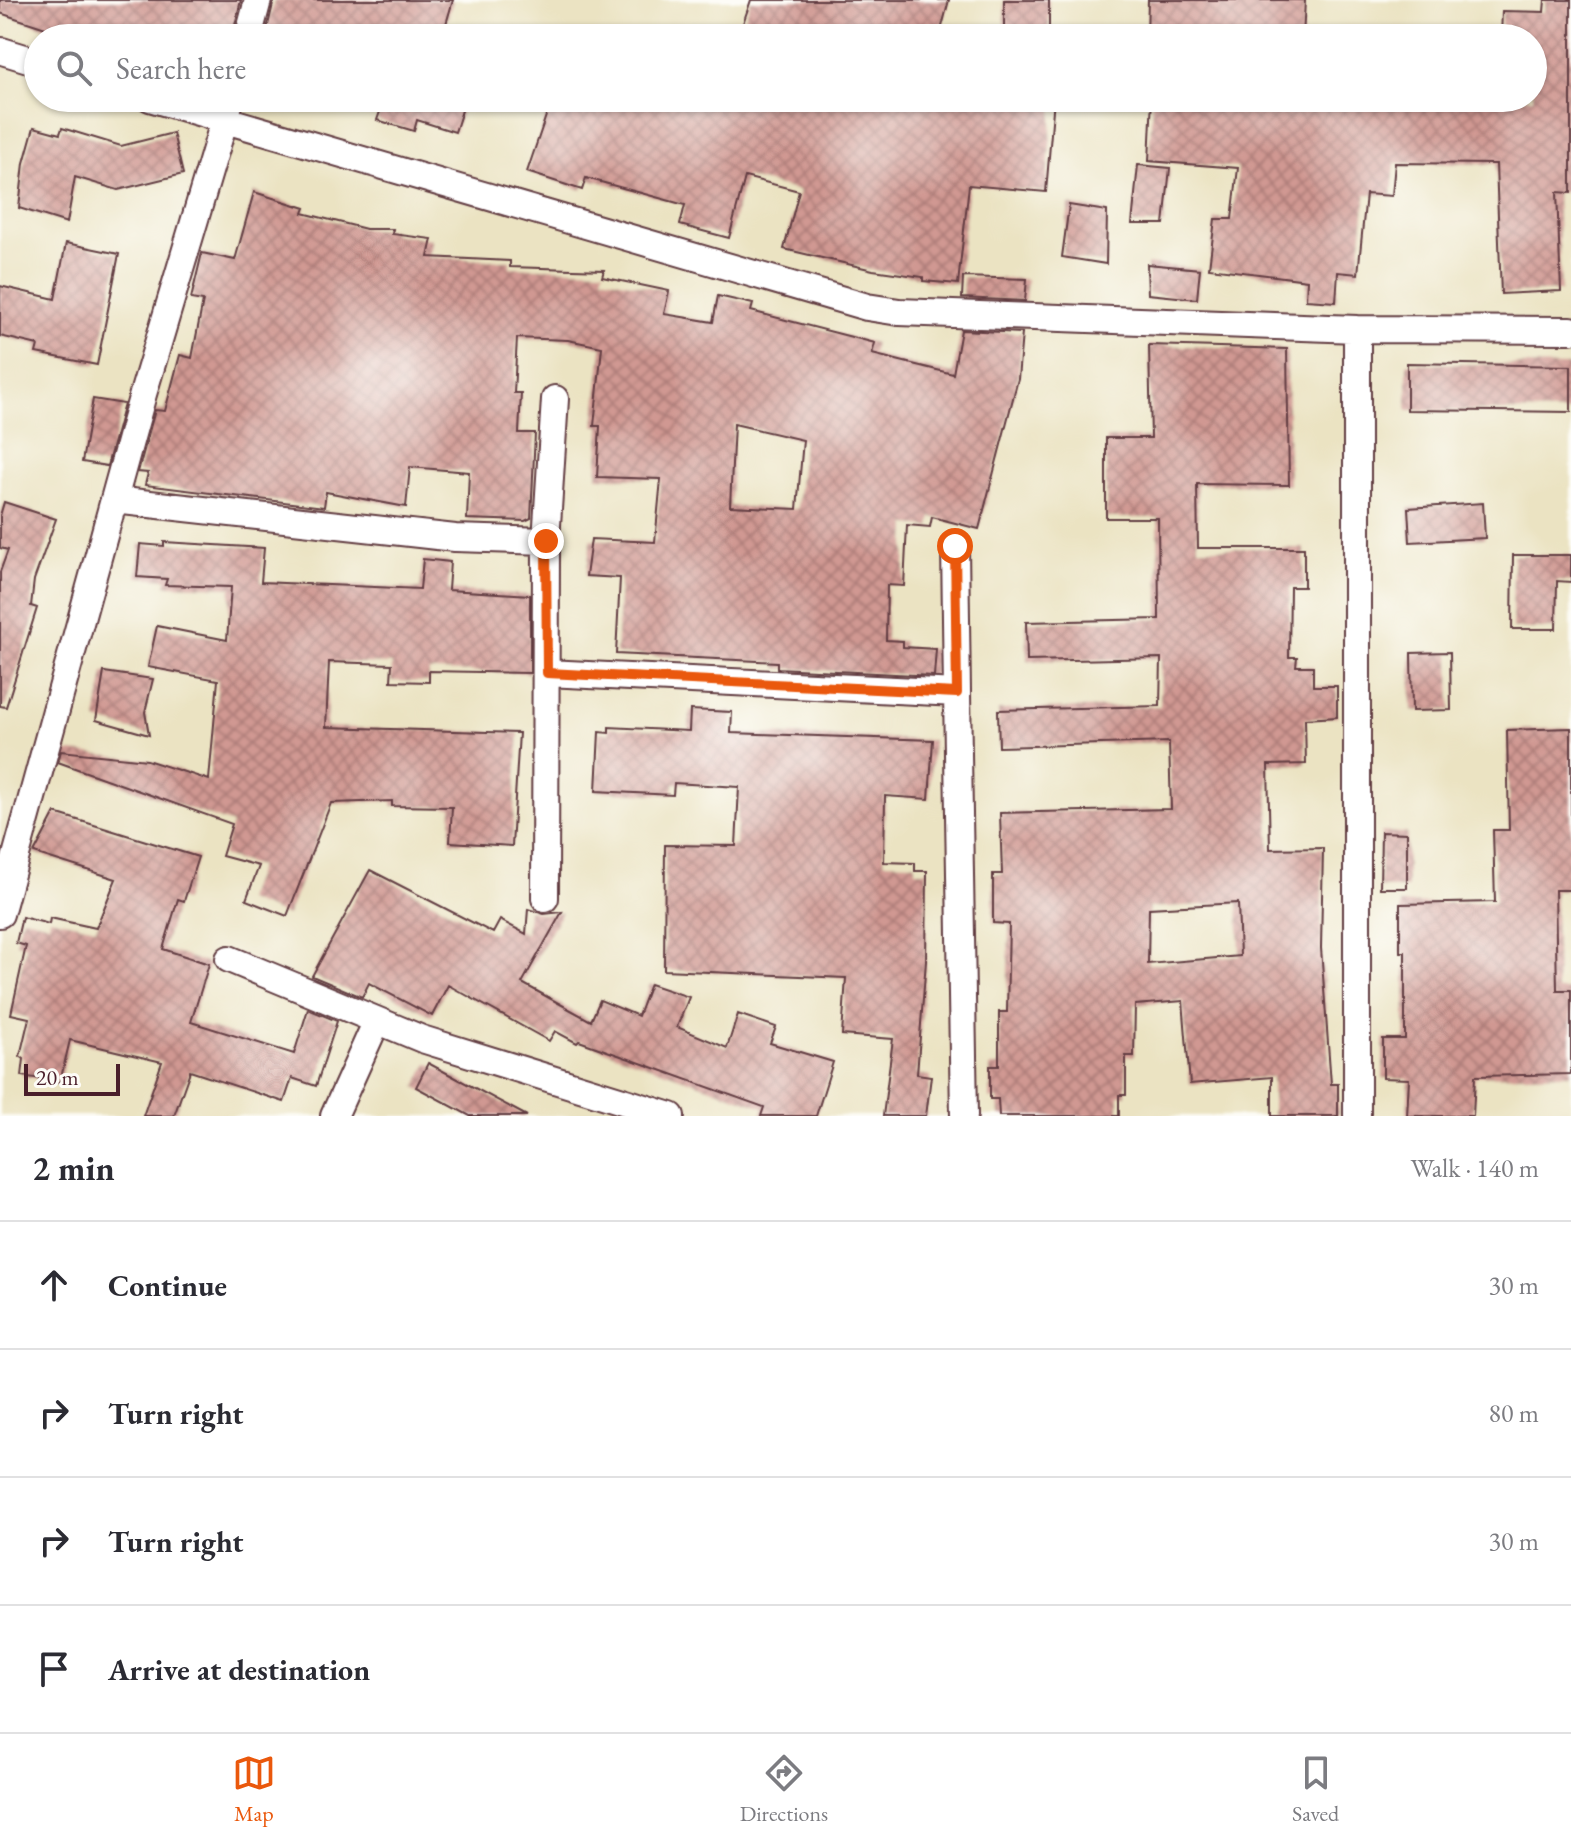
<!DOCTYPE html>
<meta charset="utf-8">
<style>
:root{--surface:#fff;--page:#f2f2f3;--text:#2b2b33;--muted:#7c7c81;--line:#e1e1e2;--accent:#ea580c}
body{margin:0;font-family:"EB Garamond",serif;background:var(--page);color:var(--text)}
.scale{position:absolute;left:24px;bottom:20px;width:96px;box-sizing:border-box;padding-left:8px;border:4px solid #4a1f2b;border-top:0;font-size:22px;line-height:28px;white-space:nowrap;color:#4a1f2b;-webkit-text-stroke:6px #fdfcf7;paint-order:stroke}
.stop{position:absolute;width:24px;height:24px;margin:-18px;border:6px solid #ea580c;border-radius:50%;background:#fff}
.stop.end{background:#ea580c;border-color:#fff;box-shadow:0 2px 8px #0008}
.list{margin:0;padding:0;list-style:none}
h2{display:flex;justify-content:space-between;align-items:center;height:104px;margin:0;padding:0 32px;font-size:34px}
h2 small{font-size:26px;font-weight:400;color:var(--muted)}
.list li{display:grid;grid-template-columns:52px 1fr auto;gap:24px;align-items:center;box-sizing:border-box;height:128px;padding:0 32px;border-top:2px solid var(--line)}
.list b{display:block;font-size:30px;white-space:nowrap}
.list em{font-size:26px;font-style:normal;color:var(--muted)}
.icon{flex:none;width:44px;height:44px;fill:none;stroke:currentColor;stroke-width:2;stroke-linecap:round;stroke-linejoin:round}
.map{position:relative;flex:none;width:1571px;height:1116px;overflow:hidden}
.search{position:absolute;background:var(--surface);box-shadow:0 2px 6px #0004;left:24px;right:24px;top:24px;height:88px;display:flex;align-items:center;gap:20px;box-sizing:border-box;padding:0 28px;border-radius:44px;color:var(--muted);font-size:30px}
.sheet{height:616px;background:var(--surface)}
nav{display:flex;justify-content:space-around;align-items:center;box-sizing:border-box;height:112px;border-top:2px solid var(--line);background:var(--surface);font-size:22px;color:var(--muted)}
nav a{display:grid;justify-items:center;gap:4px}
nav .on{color:var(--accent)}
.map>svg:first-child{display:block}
.building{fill:url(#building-cross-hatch);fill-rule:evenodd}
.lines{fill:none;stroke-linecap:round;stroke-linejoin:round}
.street-casing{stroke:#623c42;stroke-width:30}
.street{stroke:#fff;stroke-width:26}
.route{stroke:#ea580c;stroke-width:10}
</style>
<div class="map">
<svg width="1571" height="1116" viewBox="0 0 1571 1116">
<defs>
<pattern id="building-cross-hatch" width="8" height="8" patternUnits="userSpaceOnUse" patternTransform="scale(2)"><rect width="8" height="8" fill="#d09892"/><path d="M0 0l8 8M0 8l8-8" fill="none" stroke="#ab7b77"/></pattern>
</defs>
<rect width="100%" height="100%" fill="#fdfcf7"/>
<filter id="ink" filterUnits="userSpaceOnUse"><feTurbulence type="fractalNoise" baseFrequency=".0125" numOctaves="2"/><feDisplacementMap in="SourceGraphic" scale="16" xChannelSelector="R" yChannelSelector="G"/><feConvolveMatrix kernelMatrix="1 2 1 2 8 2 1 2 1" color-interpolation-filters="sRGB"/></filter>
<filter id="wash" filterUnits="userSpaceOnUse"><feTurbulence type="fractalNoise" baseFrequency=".006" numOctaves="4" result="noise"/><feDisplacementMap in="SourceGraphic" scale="32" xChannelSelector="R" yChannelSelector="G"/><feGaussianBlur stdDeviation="1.8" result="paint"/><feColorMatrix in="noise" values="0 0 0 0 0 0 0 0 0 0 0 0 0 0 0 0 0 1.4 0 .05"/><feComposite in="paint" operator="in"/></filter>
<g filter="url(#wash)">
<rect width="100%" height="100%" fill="#ebe3c2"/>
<g id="blocks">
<!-- building -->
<path class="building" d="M0,0H241L232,38H76L0,13Z
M274,0H453L442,38H265Z
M751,0H949L939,38H738Z
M1004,0H1049V38H1004Z
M1148,0H1305L1303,38H1147Z
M1545,0H1571V193L1557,192L1561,291L1501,294L1496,164L1395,163L1392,196L1366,194L1358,274L1338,272L1336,302L1306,300L1307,280L1209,268L1215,219H1232L1238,168L1149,161L1152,98H1533V38H1501L1502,11L1544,12Z
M366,98H466L455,132L417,120L414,131L377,120L381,109L365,104Z
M552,98H1054L1046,192L969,185L958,284L923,281V277L873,270L784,249L799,191L745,177L729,238L680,225L685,205L586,178L582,190L527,172Z
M34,127L60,134L62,128L121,146L173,133L183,174L118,190L75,177L67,223L19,208L24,163Z
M1138,165L1170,168L1164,224H1132Z
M254,192L305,208L303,213L366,229H393L392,234L432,239L428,257L510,261V267L604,270L602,277L669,291L664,314L713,322L718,296L753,304L751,311L875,343L872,354L953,374L961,330L1022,333L1018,379L979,529L932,517L930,527L907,525L904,586L887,585L886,640L903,641V647L936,649L934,676L777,668V662L616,654L620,578L586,576L591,539L655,542L661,479L597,477L600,426H594L602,347L568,340L517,338L514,393H521L519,433H535L531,518L525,521L467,519L469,472L410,467L406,507L326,492L324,507L145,485L148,473L138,472L155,410L165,411L180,355L192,358L203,301L191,299L202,253L235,260ZM734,424L803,440L797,509L730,506Z
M1069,205L1107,211L1106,264L1062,257Z
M66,243L119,254L97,365L36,353L38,345L0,336V286L55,299Z
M1147,264L1200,269L1197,299L1148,294Z
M963,277L1027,279L1025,301L962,298Z
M1149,345L1287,349L1289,485L1197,484L1198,548H1304V587H1290L1289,657H1297L1296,666H1313V686H1337V717L1305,719L1306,764L1268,765L1270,849L1323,848L1321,948L1331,1084H1338V1116H1272V1077L1190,1084L1183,1001L1135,1005L1134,1056H1126V1095H1119V1116H999L998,1099H990V1066H999V1012H1007L1009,924L993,923V874H1002L1000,813L1171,809L1169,742L999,747L998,710L1160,706L1161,658L1027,661L1026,622L1159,619L1158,518H1106V438H1151ZM1238,903L1240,956L1148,964L1149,908Z
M1407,363L1571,366V412L1407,410Z
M93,399L124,404L107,466L82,462Z
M4,502L56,519L34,580L31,606L37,608L6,707L0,706V572L8,550L0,548V516Z
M1483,503L1485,538L1410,542L1408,508Z
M164,542L264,548L261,582L420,589L423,559L450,562L448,590L530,595V673L429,671V682L391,681L392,664L329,662L326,727L519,733L512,846L450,842L452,807L392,806V801L331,803L287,916L246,900L259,866L222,856L232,824L58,762L61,751L147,760L209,780L218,680L148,667L157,626L227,640L231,587L165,585L167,579L137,577L140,544L164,546Z
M1513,555H1571V582L1557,581L1556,629H1512Z
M1450,652L1451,710L1412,711L1411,653Z
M104,672L153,679L145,712L149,735L96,720Z
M690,710L732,712L731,733L933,740L929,799L885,796L884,862L915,863V871H927L926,961L917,1074L931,1076L926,1116H883L893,1039L842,1035L846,978L664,970L665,845L736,846L739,787L674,783L673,795L596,791L599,732L609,733V727L689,731Z
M1571,728V890H1555L1557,990H1571V1074L1475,1076L1473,1116H1407L1409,1079L1383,1078V1039H1405V952H1400V904L1495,902L1493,830H1509L1507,730Z
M55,813L198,857L184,901L178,899L163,949L209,964L191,1022L294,1054L308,1009L337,1021L316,1086L292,1078L284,1102L190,1071L174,1116H143L162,1062L70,1040L60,1082L22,1076L24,1059L20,1056L29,1018L11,1014L26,946L16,943L22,917L49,924L50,918L96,928L116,879L34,853Z
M1381,832L1407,833V888H1380Z
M370,870L493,933L500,920L526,934L528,909L544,914L562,912L522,983L591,1021L600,1000L638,1016L650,984L689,997L677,1027L727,1048L738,1014L776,1027L770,1043L833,1062L816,1116H761L764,1107L579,1041L577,1043L555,1031L549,1041L448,985L432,1016L369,983L362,997L312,976Z
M428,1063L527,1116H470L416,1087Z"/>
</g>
</g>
<g filter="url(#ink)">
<use href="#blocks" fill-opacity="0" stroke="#623c42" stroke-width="2"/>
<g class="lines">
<defs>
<path id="street" d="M248,38L258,0
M2,51L38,62
M150,98L867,307L899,312L1357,329L1571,330
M1357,329V1116
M114,500L455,538L546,541L545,898
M546,541L555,399
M955,546L957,693
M547,673L957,693L964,1116
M0,914L143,394L231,98
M229,959L422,1039L671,1116
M334,1116L376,1023"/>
</defs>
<!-- street casing -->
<use href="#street" class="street-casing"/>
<!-- street -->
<use href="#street" class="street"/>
</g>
</g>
<g class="lines" filter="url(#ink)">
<!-- route -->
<path class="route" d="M546,541L547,673L957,693L955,546"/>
</g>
</svg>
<div class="scale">20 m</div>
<div class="stop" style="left:955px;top:546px"></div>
<div class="stop end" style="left:546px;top:541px"></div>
<div class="search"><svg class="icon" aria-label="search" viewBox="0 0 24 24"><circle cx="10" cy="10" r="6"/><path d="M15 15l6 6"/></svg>Search here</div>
</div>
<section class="sheet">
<h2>2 min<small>Walk · 140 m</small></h2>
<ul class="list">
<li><svg class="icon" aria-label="ahead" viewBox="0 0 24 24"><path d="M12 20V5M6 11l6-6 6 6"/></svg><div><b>Continue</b></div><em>30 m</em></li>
<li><svg class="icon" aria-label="right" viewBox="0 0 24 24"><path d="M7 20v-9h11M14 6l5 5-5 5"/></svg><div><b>Turn right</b></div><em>80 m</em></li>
<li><svg class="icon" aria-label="right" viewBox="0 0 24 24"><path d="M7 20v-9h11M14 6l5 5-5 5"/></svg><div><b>Turn right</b></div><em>30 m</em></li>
<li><svg class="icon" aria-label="arrive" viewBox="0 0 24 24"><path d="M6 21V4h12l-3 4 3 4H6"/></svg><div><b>Arrive at destination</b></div></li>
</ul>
</section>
<nav>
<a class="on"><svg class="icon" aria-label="map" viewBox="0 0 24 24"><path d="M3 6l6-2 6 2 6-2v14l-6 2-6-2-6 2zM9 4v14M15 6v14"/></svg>Map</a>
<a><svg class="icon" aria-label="directions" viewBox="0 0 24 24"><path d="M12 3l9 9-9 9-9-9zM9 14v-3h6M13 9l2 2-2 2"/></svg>Directions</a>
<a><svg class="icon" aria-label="saved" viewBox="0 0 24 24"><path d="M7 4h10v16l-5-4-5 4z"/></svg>Saved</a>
</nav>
